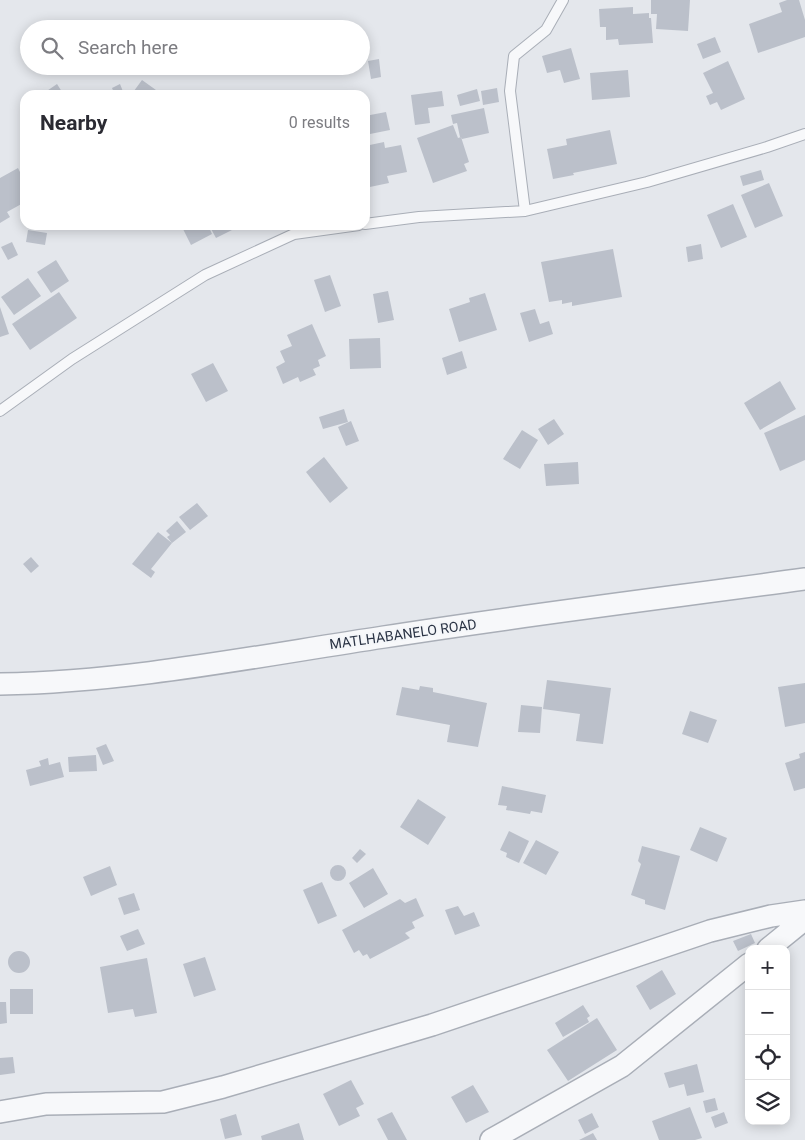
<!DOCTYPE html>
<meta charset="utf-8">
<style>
:root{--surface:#fff;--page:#f7f7f7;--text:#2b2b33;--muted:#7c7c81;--line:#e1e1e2}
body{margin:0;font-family:Roboto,sans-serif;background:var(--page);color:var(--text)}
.controls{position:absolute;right:15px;bottom:15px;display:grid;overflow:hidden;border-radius:10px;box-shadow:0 2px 12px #0003}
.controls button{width:45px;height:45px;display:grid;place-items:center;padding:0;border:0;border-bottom:1px solid var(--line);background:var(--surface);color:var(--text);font:25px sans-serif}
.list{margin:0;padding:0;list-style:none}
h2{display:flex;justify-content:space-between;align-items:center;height:65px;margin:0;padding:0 20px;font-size:21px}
h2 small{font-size:16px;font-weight:400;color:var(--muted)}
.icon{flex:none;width:28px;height:28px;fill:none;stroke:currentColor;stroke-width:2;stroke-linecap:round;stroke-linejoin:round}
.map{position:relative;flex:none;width:805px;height:1140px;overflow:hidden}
.search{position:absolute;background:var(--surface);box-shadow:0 2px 12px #0003;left:20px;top:20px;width:350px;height:55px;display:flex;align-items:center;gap:12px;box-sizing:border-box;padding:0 18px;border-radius:28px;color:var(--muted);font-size:19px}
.panel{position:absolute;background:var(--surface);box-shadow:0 2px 12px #0003;left:20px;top:90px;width:350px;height:140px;border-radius:15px}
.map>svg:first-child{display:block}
.building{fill:#bbc0ca}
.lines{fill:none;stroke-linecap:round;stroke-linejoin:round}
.lane-casing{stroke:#a9aeb7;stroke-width:12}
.street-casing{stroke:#a9aeb7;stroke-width:24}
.lane{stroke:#f7f8fa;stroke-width:10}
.street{stroke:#f7f8fa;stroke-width:21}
.labels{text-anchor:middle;stroke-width:4;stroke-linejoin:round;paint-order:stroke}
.street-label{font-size:14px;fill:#2b3445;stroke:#f4f6f9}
</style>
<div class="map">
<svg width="805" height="1140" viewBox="0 0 805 1140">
<rect width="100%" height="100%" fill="#e4e7ec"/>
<!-- building -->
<path class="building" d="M651,0H690L688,31L656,29L657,14H651Z
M787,0H799L805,20V37L758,53L749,24L782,12L779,3Z
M633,7V14L649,13V18H651L653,43L619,45L618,39L606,40V27H600L599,9Z
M715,37L721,52L703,59L697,44Z
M571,48L580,79L564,83L560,70L547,73L542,56Z
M379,59L381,77L371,79L368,61Z
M728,61L745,99L721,110L717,102L710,105L706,96L713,93L703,73Z
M628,70L630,97L592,100L590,73Z
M142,80L163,95H131Z
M57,84L64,95H41Z
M120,84L124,94L115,95L112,88Z
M497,88L499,102L483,105L481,91Z
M477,89L480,101L460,106L457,95Z
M442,91L444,106L428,108L430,123L415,125L411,95Z
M484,108L489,133L462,139L461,137H460L457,123L453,124L451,115Z
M386,112L390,130L365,135V116Z
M453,125L458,138L461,137L469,162L464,164L467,171L433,183L417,138Z
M610,130L617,164L573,173L574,175L553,179L547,149L567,145L566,139Z
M384,142L385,148L401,145L407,172L387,176L389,183L365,188V146Z
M18,168L25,182V202L7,212L10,217L0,223V178Z
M761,170L764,180L743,186L740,176Z
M769,183L783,216L755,228L741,195Z
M733,204L747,237L721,248L707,215Z
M181,225H208L212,234L191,245Z
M209,225H234L236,228L216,238Z
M28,230L47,233L45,245L26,242Z
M12,242L18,255L8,260L1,247Z
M701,244L703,259L688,262L686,247Z
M613,249L622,297L572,306V302L562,304V300L549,302L541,262Z
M56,260L69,281L51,293L37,272Z
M330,275L341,306L325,312L314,280Z
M28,278L41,296L14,315L1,297Z
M388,291L394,320L378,323L373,294Z
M59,292L77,318L30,350L12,324Z
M485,293L497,330L459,342L449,309L470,302L469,298Z
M0,307L9,334L0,337Z
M535,309L540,324L549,321L553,334L529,342L520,313Z
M312,324L326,356L318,360L320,366L313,369L316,375L300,382L298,377L283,384L276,367L285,362L280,351L292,346L287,335Z
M380,338L381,368L350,369L349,339Z
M462,351L467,368L447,375L442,358Z
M213,363L228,391L206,402L191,374Z
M780,381L796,409L760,430L744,403Z
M344,409L348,422L323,429L319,417Z
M805,415V460L780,471L764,433Z
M554,419L564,434L548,445L538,429Z
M351,421L359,441L346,446L338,427Z
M522,430L538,440L520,469L503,459Z
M324,457L348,488L330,503L306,472Z
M578,462L579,484L546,486L544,464Z
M197,503L208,516L190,530L179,517Z
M177,521L186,532L172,543L167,537L170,535L166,531Z
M158,532L172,543L151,569L155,572L151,578L132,564Z
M31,557L39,566L31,573L23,564Z
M547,680L611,688L603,744L576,741L580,714L543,709Z
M805,683V723L785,727L778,687Z
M420,686L433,688V692L487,703L478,747L447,742L450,725L396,715L402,687L419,690Z
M521,705L542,707L540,733L518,732Z
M690,711L717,720L708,743L682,734Z
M106,744L114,761L103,765L96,748Z
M805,752V788L794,791L785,763L800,758L799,754Z
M96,755L97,771L69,772L68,757Z
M48,758L49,765L60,762L64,777L30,786L26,770L41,766L39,761Z
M502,786L546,795L542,813L531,811L530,814L506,810L507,806L498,805Z
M418,799L446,817L428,845L400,827Z
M700,827L727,838L717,862L690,850Z
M509,831L529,841L519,863L506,857L507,853L500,850Z
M536,840L559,852L546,875L523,863Z
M642,846L680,856L665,910L645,904V900L631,895L641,864L638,861Z
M360,849L366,854L357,863L352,858Z
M330 873a8 8 0 1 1 16 0a8 8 0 1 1-16 0Z
M110,866L117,885L91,896L83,877Z
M373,868L388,894L364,908L349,883Z
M322,882L337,916L318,924L303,890Z
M134,893L140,910L124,915L118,898Z
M416,898L424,916L412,922L415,928L405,933L410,938L370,959L367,954L363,956L359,950L354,953L342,930L400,899L405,903Z
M458,906L464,916L474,912L480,926L455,935L445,910Z
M138,929L145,944L127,951L120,936Z
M751,934L755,943L738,951L733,941Z
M8 962a11 11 0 1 1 22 0a11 11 0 1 1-22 0Z
M205,957L216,990L194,997L183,964Z
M147,958L157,1013L135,1017L133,1009L108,1013L100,967Z
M662,970L676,994L650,1010L636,986Z
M10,989H33V1014H10Z
M0,1002H6L7,1023L0,1024Z
M583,1005L590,1016L587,1018L589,1022L563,1037L555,1023Z
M597,1018L617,1050L568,1081L547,1050Z
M13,1057L15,1073L0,1075V1058Z
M697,1064L704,1092L687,1096L684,1084L669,1088L664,1073Z
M351,1080L364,1104L356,1108L360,1116L339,1126L323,1094Z
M473,1085L489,1112L466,1123L451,1097Z
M715,1098L718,1110L706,1113L703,1101Z
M690,1107L702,1138L695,1140H659L652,1121Z
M392,1112L407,1140H388L377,1119Z
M724,1112L728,1123L715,1128L711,1117Z
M592,1113L599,1127L585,1134L578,1120Z
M236,1114L242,1135L225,1139L220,1119Z
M299,1123L304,1140H262L261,1136Z
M593,1133L597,1140H579Z"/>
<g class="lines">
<defs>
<path id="lane" d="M525,211L510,91L514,56L546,30L563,0
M365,224L419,217L525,211L647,182L767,147L805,134
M0,411L72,359L205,275L294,234L359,225"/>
<path id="street" d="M0,684C129,682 257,656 384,637C524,615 665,598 805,579
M768,949L805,919
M0,1112L46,1104L163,1102L223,1087L432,1025L710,931L771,916L805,911
M491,1140L622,1066L749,964"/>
</defs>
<!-- lane casing -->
<use href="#lane" class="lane-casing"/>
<!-- street casing -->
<use href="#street" class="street-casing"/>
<!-- lane -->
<use href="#lane" class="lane"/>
<!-- street -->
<use href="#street" class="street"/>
</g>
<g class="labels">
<!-- street labels -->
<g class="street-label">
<text transform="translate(403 634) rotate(-8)" y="5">MATLHABANELO ROAD</text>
</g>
</g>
</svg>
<div class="controls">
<button>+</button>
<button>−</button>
<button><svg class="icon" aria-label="locate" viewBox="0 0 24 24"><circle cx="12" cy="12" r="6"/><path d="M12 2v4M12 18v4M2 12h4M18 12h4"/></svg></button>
<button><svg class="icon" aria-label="layers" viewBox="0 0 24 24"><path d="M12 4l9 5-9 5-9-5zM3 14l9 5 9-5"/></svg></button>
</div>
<div class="search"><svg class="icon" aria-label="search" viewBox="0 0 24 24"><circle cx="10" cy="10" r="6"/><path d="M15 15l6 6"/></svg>Search here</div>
<section class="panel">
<h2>Nearby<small>0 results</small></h2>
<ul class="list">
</ul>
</section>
</div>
